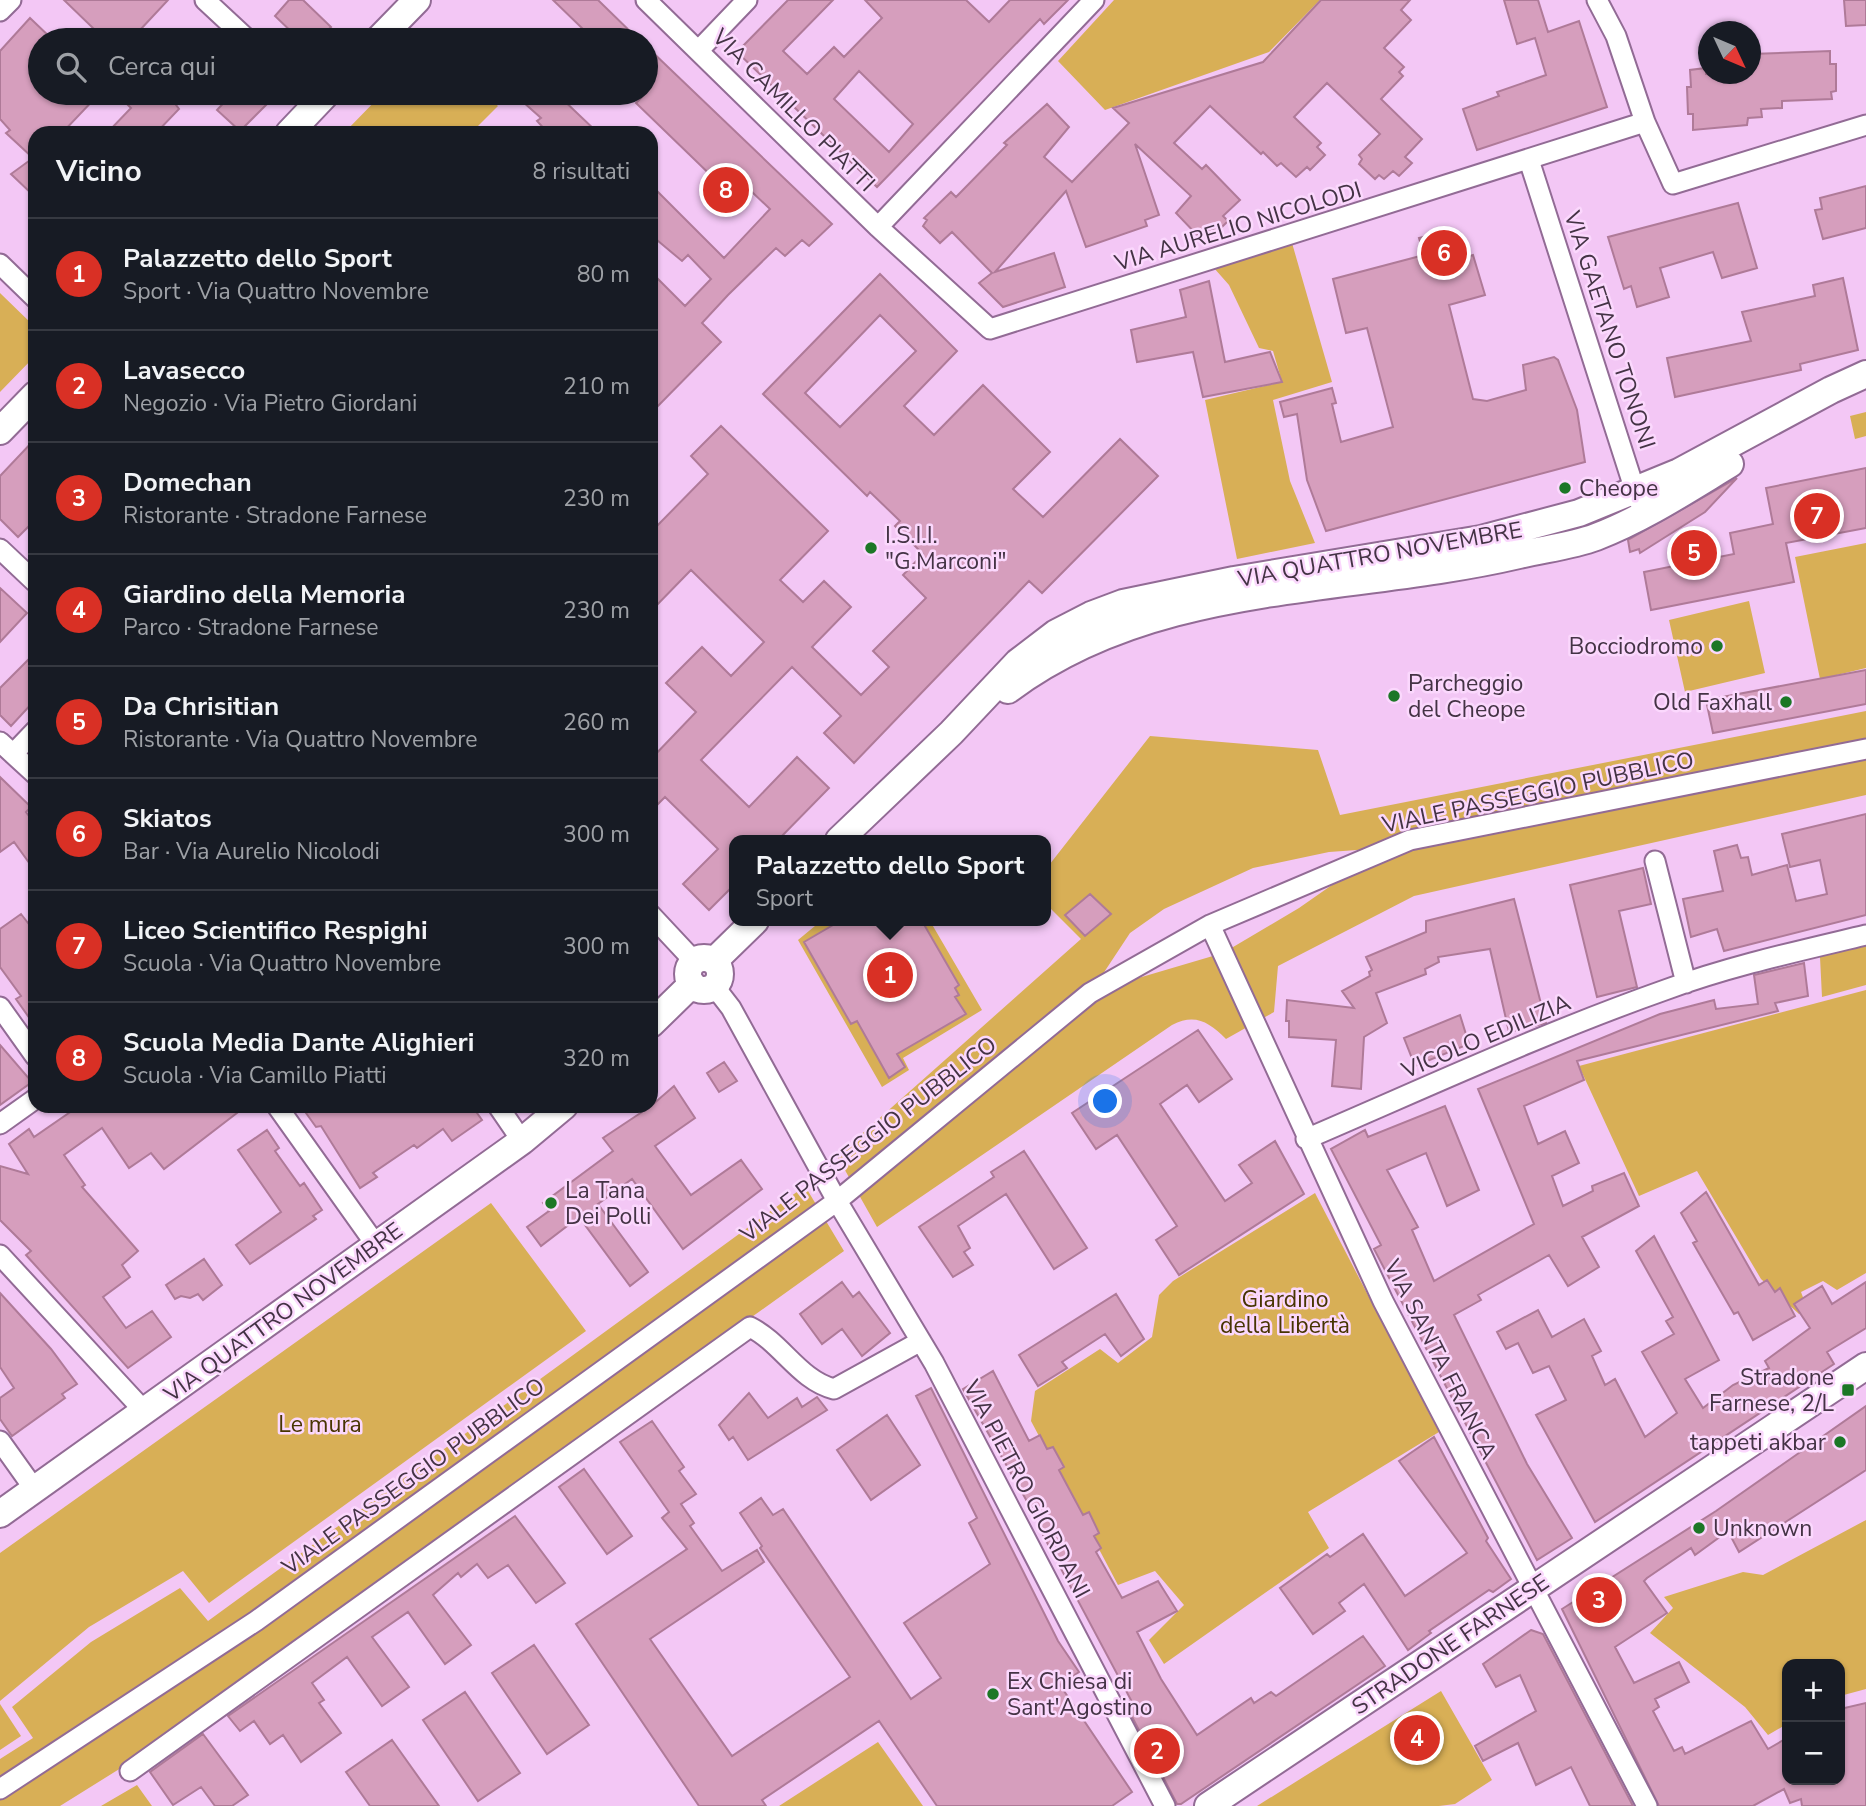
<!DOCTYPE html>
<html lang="it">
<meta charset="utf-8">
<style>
:root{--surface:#171b24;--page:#20242c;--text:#f1f3f6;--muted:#9ea1a6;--line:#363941;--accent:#d93025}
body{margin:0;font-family:"Nunito Sans",sans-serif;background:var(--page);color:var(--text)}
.controls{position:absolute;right:21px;bottom:21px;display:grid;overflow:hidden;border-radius:14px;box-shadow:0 2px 5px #0004}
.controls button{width:63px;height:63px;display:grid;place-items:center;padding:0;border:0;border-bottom:2px solid var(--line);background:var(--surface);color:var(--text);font:35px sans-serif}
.compass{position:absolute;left:1698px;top:21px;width:63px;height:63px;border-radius:50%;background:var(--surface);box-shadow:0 2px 5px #0004;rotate:134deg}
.you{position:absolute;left:1106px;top:1102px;width:24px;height:24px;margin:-18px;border:5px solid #fff;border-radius:50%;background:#1a73e8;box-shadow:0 0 0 10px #1a73e833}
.badge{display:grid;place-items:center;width:46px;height:46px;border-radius:50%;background:var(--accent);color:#fff;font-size:23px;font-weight:700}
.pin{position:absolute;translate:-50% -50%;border:4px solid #fff;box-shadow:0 2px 7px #0006}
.popup{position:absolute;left:729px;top:835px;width:322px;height:91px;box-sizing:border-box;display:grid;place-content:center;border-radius:14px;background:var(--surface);filter:drop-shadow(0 2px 5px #0005);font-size:23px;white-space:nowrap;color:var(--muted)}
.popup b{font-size:26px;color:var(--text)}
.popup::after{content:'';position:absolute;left:50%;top:100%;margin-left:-14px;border:14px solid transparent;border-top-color:var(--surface)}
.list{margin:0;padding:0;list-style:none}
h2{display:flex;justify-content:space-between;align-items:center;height:91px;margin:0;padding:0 28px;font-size:30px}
h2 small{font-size:23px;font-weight:400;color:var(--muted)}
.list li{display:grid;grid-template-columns:46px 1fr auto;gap:21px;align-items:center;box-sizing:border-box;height:112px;padding:0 28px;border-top:2px solid var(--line)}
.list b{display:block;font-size:26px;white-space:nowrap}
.list p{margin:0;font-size:23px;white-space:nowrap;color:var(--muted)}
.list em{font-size:23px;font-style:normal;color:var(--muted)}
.icon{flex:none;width:38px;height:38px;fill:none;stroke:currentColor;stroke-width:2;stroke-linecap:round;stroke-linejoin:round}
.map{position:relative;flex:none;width:1866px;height:1806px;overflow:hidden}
.search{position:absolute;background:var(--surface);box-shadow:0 2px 5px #0004;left:28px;top:28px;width:630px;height:77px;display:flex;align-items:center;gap:18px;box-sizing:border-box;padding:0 24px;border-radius:38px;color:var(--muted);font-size:26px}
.panel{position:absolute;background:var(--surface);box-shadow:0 2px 5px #0004;left:28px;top:126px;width:630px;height:987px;border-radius:21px}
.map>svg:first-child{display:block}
.green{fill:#d8af56;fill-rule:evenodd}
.building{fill:#d69ebd;stroke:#af7a98;stroke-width:2;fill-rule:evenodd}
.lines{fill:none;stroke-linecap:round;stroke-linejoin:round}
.street-casing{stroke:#926b95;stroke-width:23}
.secondary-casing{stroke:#926b95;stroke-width:30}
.street{stroke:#fff;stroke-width:19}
.secondary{stroke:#fff;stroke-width:26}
.poi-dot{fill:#1c7726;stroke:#fbd8fd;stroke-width:2.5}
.labels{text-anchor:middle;stroke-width:5;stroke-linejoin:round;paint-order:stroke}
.street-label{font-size:23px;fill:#443345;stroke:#fbd8fd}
.poi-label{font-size:23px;fill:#443345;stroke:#fbd8fd;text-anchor:start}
.park-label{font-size:23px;fill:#473401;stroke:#fbd8fd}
</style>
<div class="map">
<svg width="1866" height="1806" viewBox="0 0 1866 1806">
<rect width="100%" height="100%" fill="#f3c7f5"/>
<!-- green -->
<path class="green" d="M1114,0H1320L1269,52L1105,110L1058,61Z
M383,93H484L498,106L471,133H344Z
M1292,243L1332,382L1273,400L1290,481L1315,543L1237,559L1205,400L1282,382L1273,351L1259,348L1229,285L1214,268Z
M0,293L35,327V356L0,392Z
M1866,412V436L1855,439L1850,416Z
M1866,543V668L1820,679L1795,557Z
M1749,601L1765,673L1685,692L1669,620Z
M1866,711V795L1414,896L1278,966L1274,1012L1226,1039C1209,1022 1195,1013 1172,1025L877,1227L837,1156L1081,939L1046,904V869L1150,736L1318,750L1340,815ZM1385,848L1299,908L1223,953L1091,992L1130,933L1164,909L1253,868L1329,852Z
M821,921H930L982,1010L903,1058L909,1070L882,1087L798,940Z
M1866,944V985L1822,997L1820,957Z
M1866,990V1273L1837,1290L1823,1281L1801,1292L1807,1308L1799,1314L1761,1279L1697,1171L1639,1196L1579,1066Z
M805,1186L844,1251L472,1517L222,1705L60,1806H0V1759L33,1738L12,1707L91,1642L180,1588L208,1621Z
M1315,1193L1439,1432L1308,1512L1329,1548L1164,1664L1149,1640L1184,1605L1155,1571L1118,1585L1031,1421L1035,1391L1100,1349L1118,1363L1152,1337L1159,1295L1173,1281Z
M491,1203L586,1331L209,1603L183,1571L89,1627L0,1701V1553Z
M1866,1520V1689L1840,1696V1664H1787V1724L1768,1735L1745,1707L1650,1633L1673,1608L1664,1597L1743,1572L1763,1575Z
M1441,1691L1492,1780L1455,1804L1439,1806H1257Z
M0,1704L21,1736L0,1750Z
M878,1742L923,1806H779Z
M137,1785L152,1806H101Z"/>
<!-- building -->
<path class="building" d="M64,0H168L140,30L153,40H82L93,28Z
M289,0H303L331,27L318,40H300L275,16Z
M553,0H598L639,40H574L584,30Z
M788,0H833L783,51L807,74L834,47L844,57L882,18L865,0H966L989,22L1010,0H1068L1044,24L1040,19L877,187L737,52ZM859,71L913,124L889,152L834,99Z
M1321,0H1410L1401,10L1411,20L1384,48L1404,67L1399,72L1403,76L1381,99L1422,139L1405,157L1412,163L1399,176L1393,171L1384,179L1379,175L1375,179L1359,164L1362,159L1359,155L1380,134L1327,83L1294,117L1321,143L1317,147L1325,155L1310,170L1307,167L1296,177L1281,163L1277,166L1263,152L1261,154L1210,106L1174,143L1202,169L1206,165L1240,200L1223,216L1228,221L1217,232L1212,228L1204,235L1200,231L1197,235L1176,213L1191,196L1135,144L1159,215L1145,220L1147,226L1086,247L1066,191L995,272L1054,253L1065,287L1003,307L979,283L992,273L952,232L940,243L923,226L927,220L924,218L951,192L956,197L1007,145L1004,143L1047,104L1069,127L1044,157L1072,182L1129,123L1113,108L1263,62Z
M1504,0H1538L1548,32L1579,21L1607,107L1477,150L1463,109L1499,96L1497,92L1546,75L1535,38L1517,44Z
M1844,0H1866V25L1846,26Z
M30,18L53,40H40V93H100L62,133H35V197L11,174L33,158L6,133L10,130L0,119V51Z
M646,46L832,224L809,246L802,240L785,256L776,248L728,295L702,323L721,342L651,413V272L685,306L711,279L688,255L682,261L651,235V185L724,258L770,209L734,175L723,187L636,103L646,93Z
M1830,51V64H1836V91L1831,92L1832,99L1782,101V108L1761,109L1762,117L1748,118L1747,125L1693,130V114H1688L1687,87H1691L1690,70L1706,68V74H1751V54Z
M116,93H160L168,99L170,97L179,109L156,133H107L131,108Z
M233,93H278L240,131L217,110Z
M513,93H556L598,133H548L537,121L541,118Z
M1866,186V228L1823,239L1815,210L1822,209L1820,198Z
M1738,203L1757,268L1722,278L1713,252L1660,268L1669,297L1637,307L1631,286L1624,289L1608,237Z
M1445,232L1453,261L1473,255L1485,295L1449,305L1473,399L1487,401L1526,390L1523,365L1554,357L1558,360L1577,410L1585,462L1326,531L1307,480L1297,414L1284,417L1280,402L1332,388L1336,403L1332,404L1341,442L1393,427L1367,328L1346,333L1333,279L1424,255L1419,238Z
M880,274L957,351L904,406L934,435L983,385L1050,452L1013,489L1043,517L1120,439L1158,476L1042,593L1029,581L854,763L824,733L841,716L792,667L701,760L749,807L797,757L829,788L778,840H734V885L709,910L683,884L718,849L665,797L651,811V759L696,712L666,683L702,647L731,676L764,642L691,570L651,611V532L708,474L691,456L721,426L828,531L780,580L803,602L824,581L851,607L812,647L861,695L889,667L873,651L926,598L903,575L923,554L895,526L900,521L870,492L867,496L763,394ZM880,315L916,351L840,427L805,393Z
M1843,278L1858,350L1800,364L1801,370L1675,397L1667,358L1751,341L1742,312L1815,296L1813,285Z
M1209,281L1225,362L1270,352L1282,382L1203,397L1193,352L1137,362L1131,330L1186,317L1180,290Z
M35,439V520L18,537L0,519V476Z
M1866,468V528L1786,543L1794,582L1651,610L1644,572L1734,554L1730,533L1773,524L1766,488Z
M1737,478L1705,512L1640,553L1639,549L1630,552L1628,540Z
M0,588L27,613L0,642Z
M35,653V700L11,726L0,715V688Z
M1866,670V704L1713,733L1706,700Z
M0,777L31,807L26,812L35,824V871L14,842L0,852Z
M1866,814V915L1724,951L1717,929L1691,937L1683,899L1723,891L1714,851L1737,845L1741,858L1748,857L1752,875L1787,865L1796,901L1827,894L1820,860L1790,867L1782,834Z
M1643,868L1651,904L1619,911L1637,987L1597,997L1570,885Z
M1090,894L1111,914L1085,936L1065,915Z
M1514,899L1546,1023L1509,1032L1490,949L1438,957L1439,962L1425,969L1426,974L1376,993L1387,1023L1364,1037L1361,1089L1332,1086L1336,1040L1289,1037V1021H1286L1287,1000L1354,1008L1342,991L1370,976L1369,972L1372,970L1366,957L1426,932V921Z
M21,914L35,932V1026L16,999L21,996L0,967V929Z
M840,921H922L959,985L955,988L959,995L955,997L966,1014L897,1054L905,1067L889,1078L857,1021L851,1024L804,942Z
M1804,963L1808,996L1775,1003L1778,1011L1577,1061L1584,1080L1524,1106L1538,1144L1565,1131L1579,1163L1552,1176L1563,1206L1593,1191L1592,1186L1624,1173L1639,1206L1582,1237L1599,1267L1568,1286L1549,1255L1478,1295L1481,1300L1454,1315L1527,1464L1572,1538L1537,1560L1374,1249L1381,1245L1331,1149L1365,1130L1368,1137L1445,1106L1479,1190L1447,1206L1426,1153L1387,1170L1418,1227L1412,1230L1434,1281L1534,1224L1478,1089L1660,1014L1714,1000L1716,1009L1758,1004L1754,975Z
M1460,1015L1469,1044L1415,1066L1404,1038Z
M1198,1030L1232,1079L1199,1102L1187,1085L1160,1104L1225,1201L1252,1183L1239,1165L1275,1141L1304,1194L1179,1275L1156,1240L1177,1226L1117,1135L1096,1149L1072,1113Z
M0,1045L32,1082L0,1105Z
M724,1062L737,1081L719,1092L707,1073Z
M674,1086L695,1118L655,1146L691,1195L741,1160L762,1189L683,1249L632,1179L598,1204L648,1272L630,1286L579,1217L541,1246L527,1227L549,1211L543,1203L613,1151L603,1138L651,1106Z
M79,1106H246L164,1169L151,1153L129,1168L102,1128L64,1155L85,1185L82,1187L138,1251L122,1265L130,1277L103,1297L126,1328L152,1311L171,1337L128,1368L26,1255L31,1251L0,1220V1166L28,1174L9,1144L29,1129L34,1137Z
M301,1106H472L482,1120L452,1141L443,1129L417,1148L414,1145L373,1173L377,1177L360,1188L321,1126L316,1127Z
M267,1130L279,1148L275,1151L300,1186L304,1183L322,1210L313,1216L316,1219L250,1264L236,1245L281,1212L238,1150Z
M1024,1151L1087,1248L1054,1269L1006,1194L958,1226L970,1248L964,1252L973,1265L953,1277L919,1227L994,1177L991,1172Z
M1706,1192L1759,1285L1767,1280L1775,1292L1780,1288L1795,1316L1753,1340L1738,1312L1734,1314L1693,1243L1697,1241L1681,1213Z
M1654,1236L1719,1360L1685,1379L1703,1408L1733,1385L1769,1368L1765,1361L1810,1328L1794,1304L1822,1286L1832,1304L1866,1282V1328L1827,1352L1834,1364L1595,1522L1536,1415L1566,1400L1549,1366L1533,1373L1518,1343L1506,1349L1497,1332L1538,1310L1552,1337L1584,1319L1601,1351L1592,1356L1605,1385L1615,1379L1645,1437L1677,1413L1642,1352L1674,1334L1666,1321L1673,1317L1636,1251Z
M204,1259L222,1285L203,1300L198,1294L190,1298L181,1296L175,1299L166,1285Z
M842,1282L853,1297L859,1292L890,1333L862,1356L842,1329L822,1344L800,1314Z
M0,1293L51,1349L77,1384L62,1394L65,1398L12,1436L0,1419V1398L14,1388L0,1367Z
M1116,1294L1144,1339L1121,1356L1105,1334L1062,1362L1067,1368L1038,1386L1019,1355Z
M993,1371L1029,1441L1040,1435L1047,1449L1053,1447L1064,1467L1059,1470L1083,1515L1089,1512L1099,1533L1094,1536L1101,1548L1096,1552L1122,1598L1158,1581L1177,1611L1137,1632L1161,1679L1197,1735L1251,1698L1254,1703L1271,1692L1276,1696L1363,1636L1385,1666L1181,1804H1177L1126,1705L1131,1700L1043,1535L1045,1533L963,1389Z
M931,1388L1058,1641L1079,1672L1060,1685L1132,1792L1112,1806H937L879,1721L762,1800L766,1806H699L576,1624L687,1549L662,1518L669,1512L620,1442L652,1421L684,1467L679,1471L696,1494L681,1504L694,1523L690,1526L722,1571L757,1550L764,1562L650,1639L732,1756L850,1677L760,1548L762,1546L740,1513L761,1498L773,1515L783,1509L911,1699L941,1678L904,1623L990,1564L969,1523L977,1518L916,1396Z
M749,1393L768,1418L797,1398L802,1407L817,1397L827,1410L748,1460L733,1437L729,1440L719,1425Z
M1866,1406V1470L1739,1552L1728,1531L1695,1555L1691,1548L1647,1578L1644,1581L1667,1613L1615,1647L1634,1683L1679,1662L1689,1682L1655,1699L1659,1707L1653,1711L1674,1751L1682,1747L1685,1754L1751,1721L1768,1749L1787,1738V1780H1840V1709L1866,1703V1806H1802L1801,1799L1790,1803L1784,1789L1753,1806H1659L1562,1609L1716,1511Z
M887,1415L920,1465L871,1500L837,1450Z
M1434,1437L1488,1538L1486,1541L1511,1579L1493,1592L1489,1590L1429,1631L1431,1633L1408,1650L1364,1584L1339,1603L1345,1611L1313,1634L1280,1588L1327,1554L1330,1557L1363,1534L1405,1596L1467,1553L1399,1461Z
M584,1469L632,1536L607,1554L559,1487Z
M515,1516L565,1583L536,1603L508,1565L488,1578L477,1564L461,1577L458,1573L433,1595L471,1645L445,1664L408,1612L372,1637L409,1687L382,1706L347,1657L312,1683L324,1700L319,1703L341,1733L301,1762L283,1735L270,1744L254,1721L240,1731L228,1716Z
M1531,1630L1543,1634L1633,1806H1590L1571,1767L1536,1785L1518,1743L1483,1761L1475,1746L1536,1711L1520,1675L1496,1687L1483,1664Z
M534,1645L589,1725L547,1754L492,1673Z
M465,1692L520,1773L478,1801L423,1720Z
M203,1734L248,1795L232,1806H215L201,1787L173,1805L150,1772Z
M392,1740L439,1806H370L346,1772Z"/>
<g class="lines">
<defs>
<path id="street" d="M205,0L248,40
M646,0L878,227L990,329L1645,122
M1597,0L1616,36L1645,122L1673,184L1866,125
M0,11L11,0
M699,50L747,0
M1529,160L1638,500
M878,227L1094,0
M0,264L35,298
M0,549L35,582
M0,742L35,774
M13,754L35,731
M1655,861L1686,983
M651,915L694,961
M1210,925L1383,1301L1647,1806
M714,986L731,1008L837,1201L934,1363L1165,1806
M0,1007L35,1056
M277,1106L376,1245
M498,1106L522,1141
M0,1124L35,1099
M1306,1139C1425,1088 1543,1033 1665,990C1730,966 1799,951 1866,935
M0,1255L145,1412
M0,1441L35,1490
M130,1771L750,1327C782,1343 799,1380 834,1389L921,1341
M0,1789L256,1621L837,1201L1090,993L1210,925L1410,840L1866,749"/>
<path id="secondary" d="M378,40L417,0
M289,133L327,93
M0,431L35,395
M1008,690C1156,579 1348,595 1519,555C1544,549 1572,546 1596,537C1643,519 1687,490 1730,464
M839,840L951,733L1018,662L1056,633L1091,615L1123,603L1234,580L1481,539L1579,513L1679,472L1831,390L1866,374
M688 974a16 16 0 1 1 32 0a16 16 0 1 1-32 0Z
M714,961L755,921
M651,1024L692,984
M0,1514L522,1141L564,1106
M1208,1806L1866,1366"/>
</defs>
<!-- street casing -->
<use href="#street" class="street-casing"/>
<!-- secondary casing -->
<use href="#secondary" class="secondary-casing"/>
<!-- street -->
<use href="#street" class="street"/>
<!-- secondary -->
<use href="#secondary" class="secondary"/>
</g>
<!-- markers -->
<g class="poi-dot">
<circle cx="1565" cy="488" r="7"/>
<circle cx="871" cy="548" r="7"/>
<circle cx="1717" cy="646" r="7"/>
<circle cx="1394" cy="696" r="7"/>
<circle cx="1786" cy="702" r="7"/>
<circle cx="551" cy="1203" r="7"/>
<rect x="1841" y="1383" width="14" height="14" rx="3.5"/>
<circle cx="1840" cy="1442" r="7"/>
<circle cx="1699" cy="1528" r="7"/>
<circle cx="993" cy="1694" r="7"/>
</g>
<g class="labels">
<!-- street labels -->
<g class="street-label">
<text transform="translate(794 110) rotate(45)" y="8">VIA CAMILLO PIATTI</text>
<text transform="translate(1238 226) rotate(-17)" y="8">VIA AURELIO NICOLODI</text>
<text transform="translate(1610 330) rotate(72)" y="8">VIA GAETANO TONONI</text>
<text transform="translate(1380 554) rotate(-10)" y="8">VIA QUATTRO NOVEMBRE</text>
<text transform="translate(1538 792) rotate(-12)" y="8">VIALE PASSEGGIO PUBBLICO</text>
<text transform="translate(1486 1036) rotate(-23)" y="8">VICOLO EDILIZIA</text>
<text transform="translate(868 1139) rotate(-38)" y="8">VIALE PASSEGGIO PUBBLICO</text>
<text transform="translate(283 1312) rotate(-36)" y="8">VIA QUATTRO NOVEMBRE</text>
<text transform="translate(1441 1359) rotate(63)" y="8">VIA SANTA FRANCA</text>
<text transform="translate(413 1476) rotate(-36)" y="8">VIALE PASSEGGIO PUBBLICO</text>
<text transform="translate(1027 1489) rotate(62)" y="8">VIA PIETRO GIORDANI</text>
<text transform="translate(1450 1644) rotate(-34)" y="8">STRADONE FARNESE</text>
</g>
<!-- poi labels -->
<g class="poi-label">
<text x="1579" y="496">Cheope</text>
<text x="885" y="543">I.S.I.I.<tspan x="885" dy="26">"G.Marconi"</tspan></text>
<text x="1703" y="654" text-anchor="end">Bocciodromo</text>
<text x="1408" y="691">Parcheggio<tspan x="1408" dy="26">del Cheope</tspan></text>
<text x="1772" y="710" text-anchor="end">Old Faxhall</text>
<text x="565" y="1198">La Tana<tspan x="565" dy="26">Dei Polli</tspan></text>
<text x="1834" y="1385" text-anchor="end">Stradone<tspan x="1834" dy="26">Farnese, 2/L</tspan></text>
<text x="1826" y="1450" text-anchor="end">tappeti akbar</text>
<text x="1713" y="1536">Unknown</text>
<text x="1007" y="1689">Ex Chiesa di<tspan x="1007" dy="26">Sant'Agostino</tspan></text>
</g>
<!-- park labels -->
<g class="park-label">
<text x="1285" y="1307">Giardino<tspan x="1285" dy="26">della Libertà</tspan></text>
<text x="320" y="1432">Le mura</text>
</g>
</g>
</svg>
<div class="controls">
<button>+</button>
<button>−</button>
</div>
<svg class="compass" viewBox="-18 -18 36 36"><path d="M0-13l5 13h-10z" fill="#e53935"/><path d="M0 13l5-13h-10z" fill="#9ea1a6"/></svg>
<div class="you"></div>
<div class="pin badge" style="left:890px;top:975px">1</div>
<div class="popup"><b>Palazzetto dello Sport</b>Sport</div>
<div class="pin badge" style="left:1157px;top:1751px">2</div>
<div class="pin badge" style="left:1599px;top:1600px">3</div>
<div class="pin badge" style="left:1417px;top:1738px">4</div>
<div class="pin badge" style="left:1694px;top:553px">5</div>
<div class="pin badge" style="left:1444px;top:253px">6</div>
<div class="pin badge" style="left:1817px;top:516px">7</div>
<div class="pin badge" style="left:726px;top:190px">8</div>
<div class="search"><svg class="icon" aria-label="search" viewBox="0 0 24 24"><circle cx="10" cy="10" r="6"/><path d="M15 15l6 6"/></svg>Cerca qui</div>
<section class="panel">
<h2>Vicino<small>8 risultati</small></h2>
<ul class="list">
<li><span class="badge">1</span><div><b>Palazzetto dello Sport</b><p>Sport · Via Quattro Novembre</p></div><em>80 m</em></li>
<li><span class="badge">2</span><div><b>Lavasecco</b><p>Negozio · Via Pietro Giordani</p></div><em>210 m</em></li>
<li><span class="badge">3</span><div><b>Domechan</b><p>Ristorante · Stradone Farnese</p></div><em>230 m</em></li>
<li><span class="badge">4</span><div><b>Giardino della Memoria</b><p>Parco · Stradone Farnese</p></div><em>230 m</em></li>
<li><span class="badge">5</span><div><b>Da Chrisitian</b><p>Ristorante · Via Quattro Novembre</p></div><em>260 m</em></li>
<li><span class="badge">6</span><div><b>Skiatos</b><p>Bar · Via Aurelio Nicolodi</p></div><em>300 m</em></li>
<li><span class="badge">7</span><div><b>Liceo Scientifico Respighi</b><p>Scuola · Via Quattro Novembre</p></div><em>300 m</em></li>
<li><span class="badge">8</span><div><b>Scuola Media Dante Alighieri</b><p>Scuola · Via Camillo Piatti</p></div><em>320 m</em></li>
</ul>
</section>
</div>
